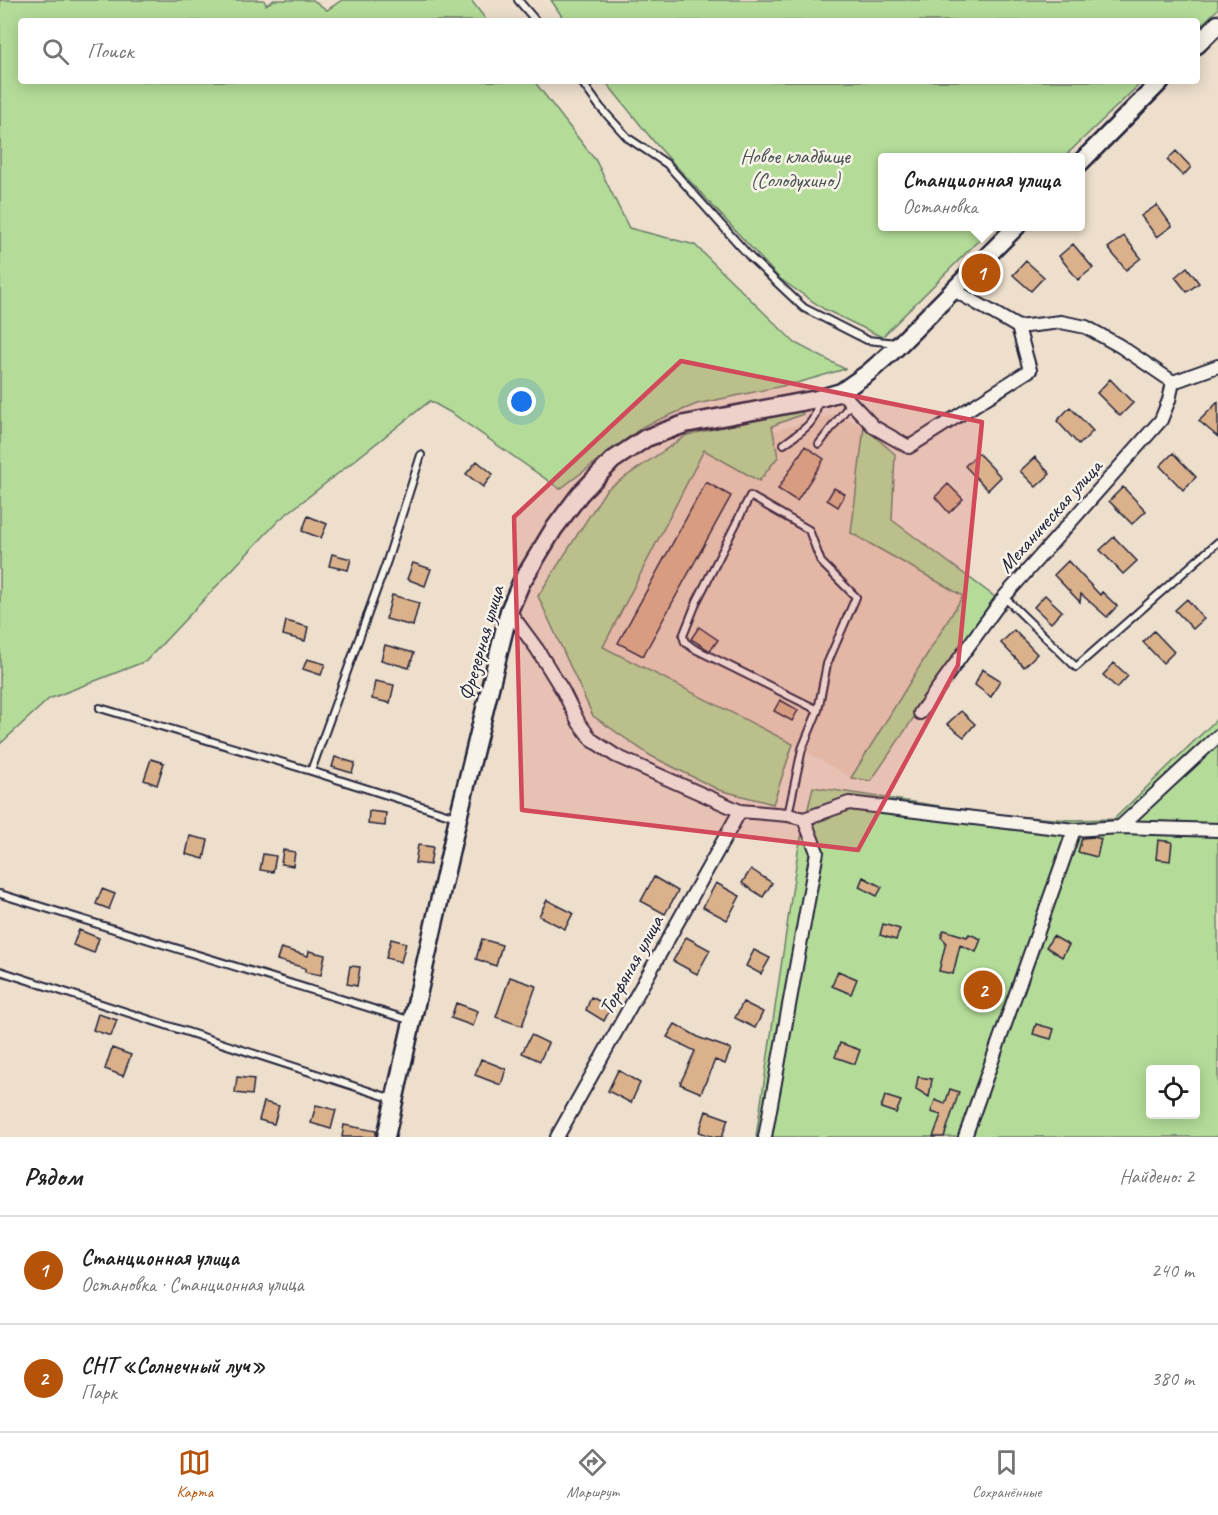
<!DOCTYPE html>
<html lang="ru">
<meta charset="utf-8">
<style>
:root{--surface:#fff;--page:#f2f2f2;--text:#222;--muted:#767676;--line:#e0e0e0;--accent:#b45309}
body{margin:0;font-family:Caveat,sans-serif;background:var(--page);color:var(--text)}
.controls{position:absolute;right:18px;bottom:18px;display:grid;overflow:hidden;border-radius:6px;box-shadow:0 3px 15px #0003}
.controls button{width:54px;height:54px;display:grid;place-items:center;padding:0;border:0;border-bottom:2px solid var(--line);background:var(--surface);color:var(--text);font:30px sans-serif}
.you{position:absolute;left:522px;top:402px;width:21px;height:21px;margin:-15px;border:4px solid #fff;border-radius:50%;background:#1a73e8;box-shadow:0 0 0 9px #1a73e833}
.badge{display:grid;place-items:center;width:39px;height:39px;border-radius:50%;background:var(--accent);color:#fff;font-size:20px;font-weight:700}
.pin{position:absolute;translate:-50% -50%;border:3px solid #fff;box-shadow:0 2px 6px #0006}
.popup{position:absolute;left:878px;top:153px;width:207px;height:78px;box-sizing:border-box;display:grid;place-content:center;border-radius:6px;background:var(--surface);filter:drop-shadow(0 2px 4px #0005);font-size:20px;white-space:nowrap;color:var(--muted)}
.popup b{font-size:22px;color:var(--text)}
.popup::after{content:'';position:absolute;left:50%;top:100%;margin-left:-12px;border:12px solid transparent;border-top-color:var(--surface)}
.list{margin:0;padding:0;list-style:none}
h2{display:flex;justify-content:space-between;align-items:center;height:78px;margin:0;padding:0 24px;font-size:26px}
h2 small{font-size:20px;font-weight:400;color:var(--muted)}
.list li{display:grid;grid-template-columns:39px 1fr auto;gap:18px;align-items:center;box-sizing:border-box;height:108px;padding:0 24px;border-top:2px solid var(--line)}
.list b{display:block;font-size:22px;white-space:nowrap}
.list p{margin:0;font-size:20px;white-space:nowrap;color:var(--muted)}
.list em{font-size:20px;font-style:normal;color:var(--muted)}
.icon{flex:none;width:33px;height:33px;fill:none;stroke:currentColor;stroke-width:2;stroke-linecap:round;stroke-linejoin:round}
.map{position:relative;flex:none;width:1218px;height:1137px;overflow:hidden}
.search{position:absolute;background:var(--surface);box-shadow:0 3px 15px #0003;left:18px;right:18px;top:18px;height:66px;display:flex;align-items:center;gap:15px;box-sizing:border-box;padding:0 21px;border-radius:6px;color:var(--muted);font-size:22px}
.sheet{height:294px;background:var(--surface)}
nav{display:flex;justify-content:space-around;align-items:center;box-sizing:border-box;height:84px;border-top:2px solid var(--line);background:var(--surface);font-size:16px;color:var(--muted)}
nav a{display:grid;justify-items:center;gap:3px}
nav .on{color:var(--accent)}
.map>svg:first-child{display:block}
.built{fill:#e8d1b8}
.green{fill:#b4dc98;stroke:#6b7f6a;stroke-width:1.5;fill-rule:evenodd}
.building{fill:#dab18b;stroke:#22223b;stroke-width:1.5}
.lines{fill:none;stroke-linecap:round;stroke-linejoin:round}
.lane-casing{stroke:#22223b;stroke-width:10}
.street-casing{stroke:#22223b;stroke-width:16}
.secondary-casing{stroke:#22223b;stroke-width:21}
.lane{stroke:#f7f3e8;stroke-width:6}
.street{stroke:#f7f3e8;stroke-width:12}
.secondary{stroke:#f7f3e8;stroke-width:16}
.marked{fill:#d1495b;fill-opacity:0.2;stroke:#d1495b;stroke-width:4.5;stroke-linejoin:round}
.labels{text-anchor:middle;stroke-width:5;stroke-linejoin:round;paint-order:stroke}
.park-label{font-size:21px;fill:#465052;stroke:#f7f3e8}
.street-label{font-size:21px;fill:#22223b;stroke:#f7f3e8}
</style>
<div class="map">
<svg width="1218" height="1137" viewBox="0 0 1218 1137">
<rect width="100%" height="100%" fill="#eedfcc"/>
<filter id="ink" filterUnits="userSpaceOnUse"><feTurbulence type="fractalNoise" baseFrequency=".0167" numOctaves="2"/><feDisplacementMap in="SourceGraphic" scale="12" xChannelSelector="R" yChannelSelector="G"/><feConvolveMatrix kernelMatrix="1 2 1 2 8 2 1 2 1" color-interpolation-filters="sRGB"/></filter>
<g filter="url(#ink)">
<!-- built -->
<path class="built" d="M835,414L864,427L851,533L964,596L851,778L802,749L603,647L704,450Z"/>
<!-- green -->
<path class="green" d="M0,0H264L266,5L274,0H313L327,10L342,0H471L487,21H21V81H534L596,161L629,228L695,245L795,343L845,369L797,383L697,404L644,426L560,489L453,414L430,401L279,520L146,661L49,699L0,744Z
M551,0H1218V9L1197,29V21H565Z
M605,81H1143L1064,157L882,158V226L992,227L882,337L824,309L779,278L655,143Z
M801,409L803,414L772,426L778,457L759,481L704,450L603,647L793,744L773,804L719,790L651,756L593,716L538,596L606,490L687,435Z
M864,427L895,454L892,520L995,597L871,781L851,778L963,596L851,533Z
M1218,718V1137H756L798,851L813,787L1000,815L1071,820L1114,819ZM1150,1070H1196V1114H1150Z"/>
<!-- building -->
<path class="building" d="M1176,151L1191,167L1183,176L1167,160Z
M1157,205L1172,226L1157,237L1141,216Z
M1124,236L1141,258L1126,270L1108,248Z
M1073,244L1093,268L1078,280L1059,256Z
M1026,261L1044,277L1031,291L1013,275Z
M1187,267L1199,283L1187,292L1175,277Z
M1110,379L1133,403L1120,416L1097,393Z
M1218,402V437L1199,421Z
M1070,407L1093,431L1079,445L1057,421Z
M805,446L824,459L797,501L778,489Z
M978,453L1001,477L988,490L965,466Z
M1173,453L1196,477L1183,490L1160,466Z
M1035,457L1050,474L1036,487L1020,471Z
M477,461L493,474L483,487L466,474Z
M706,482L731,496L643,656L618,643Z
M948,484L963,499L949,513L935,497Z
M1123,487L1146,511L1132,524L1109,501Z
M834,488L845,494L838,507L827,500Z
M308,516L327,524L321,538L302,531Z
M1114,537L1137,561L1123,574L1100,550Z
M332,554L351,559L348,570L329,566Z
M1068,561L1100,595L1102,592L1117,606L1107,617L1081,594L1080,602L1054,575Z
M413,563L431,569L425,586L407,579Z
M392,595L419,603L413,626L386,619Z
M1045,595L1062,611L1051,623L1034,607Z
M1187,599L1204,619L1193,629L1175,610Z
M286,621L308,627L305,641L283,635Z
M699,627L718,640L710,651L691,639Z
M1014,630L1037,654L1024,667L1001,643Z
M1154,631L1174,652L1163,663L1143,642Z
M385,645L414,653L409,668L381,660Z
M307,659L325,664L321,675L303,669Z
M1114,663L1128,676L1117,688L1103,675Z
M982,669L1000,680L991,697L975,685Z
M375,681L394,685L390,703L372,699Z
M780,700L798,710L792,721L774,711Z
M961,711L975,724L964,737L947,724Z
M335,757L355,763L352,773L332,767Z
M151,759L164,763L157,785L144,780Z
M369,811L386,813L385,826L368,824Z
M190,836L208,840L204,859L186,854Z
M1094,837L1101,839L1097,857L1078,852L1082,838Z
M1158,840L1172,842L1170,861L1156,859Z
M418,845L433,847L430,865L415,863Z
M283,850L295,852L293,866L281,864Z
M263,854L276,856L273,872L260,870Z
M751,869L772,883L763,897L742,883Z
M654,877L678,891L665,914L641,901Z
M863,877L882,887L877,896L859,887Z
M716,883L740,896L727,920L703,907Z
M102,889L115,894L109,909L96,904Z
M547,900L573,913L565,929L539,916Z
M883,924L900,929L896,940L880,935Z
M79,930L99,938L94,953L73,945Z
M944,930L967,937L969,934L981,939L976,952L960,945L953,974L939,971L946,942L941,937Z
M1053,936L1069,945L1062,957L1046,947Z
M686,937L710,950L697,974L673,961Z
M391,939L406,943L401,962L386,958Z
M482,939L502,945L496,966L476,959Z
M281,948L308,956L309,951L325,955L321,975L305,972V968L277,960Z
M754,950L770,958L761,974L746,966Z
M350,966L360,967L357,986L347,984Z
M838,971L857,979L851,994L832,986Z
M510,977L536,986L522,1026L496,1017Z
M591,997L611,1007L604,1021L586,1010Z
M743,1002L763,1012L755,1028L735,1018Z
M456,1003L478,1011L473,1026L451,1018Z
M98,1014L117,1020L111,1036L93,1030Z
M675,1024L700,1038L731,1049L725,1064L715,1060L701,1093L680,1084L695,1051L667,1037Z
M1036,1024L1054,1029L1051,1039L1033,1034Z
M531,1035L548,1043L540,1061L522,1053Z
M840,1043L860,1050L855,1064L835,1057Z
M112,1048L131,1055L123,1076L105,1069Z
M481,1059L506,1069L501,1085L475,1075Z
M618,1070L640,1083L631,1103L608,1091Z
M237,1077L254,1079L252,1095L235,1093Z
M918,1077L932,1079L929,1097L916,1089Z
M950,1089L959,1092L944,1137H933L941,1115L931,1112L935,1100L945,1104Z
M885,1096L901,1101L896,1113L881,1108Z
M264,1102L279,1106L274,1124L259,1120Z
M316,1105L336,1110L331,1129L311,1123Z
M706,1111L728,1119L722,1137H714L699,1132Z
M344,1125L376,1131V1137H342Z"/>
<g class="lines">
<defs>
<path id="lane" d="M518,0L536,21
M581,81L600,107L628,138L667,164L751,258L804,308L867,340L897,343
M784,444C802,430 818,424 817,400
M819,444L851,403
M1004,597L1076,667L1218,542
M100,708L311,771L387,561L421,455
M311,771L456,817
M788,815L802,749L818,710L827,664L856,597L821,562L809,530L750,496L697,601L683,636L685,642L693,648L818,710
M0,894L409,1020
M0,971L393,1099"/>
<path id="street" d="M954,290L1018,327L1061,322L1086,327L1120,346L1173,382
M841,392L874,427L909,447L1030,370L1018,327
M509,611L537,649L563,691L579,723L592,740L616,756L740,811L788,815L804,819
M920,713L1004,597L1161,420L1169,400L1173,382L1218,366
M1120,827L1218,736
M557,1137L740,811
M765,1137L817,852L804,819L849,803L1074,830L1120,827L1218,830
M965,1137L1074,830"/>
<path id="secondary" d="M1197,45L1218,24
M1080,163L1161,81
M386,1137L458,818L509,611L521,583L553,530L580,494L613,460L646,438L685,424L817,399L841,392L868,373L894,350L1017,226"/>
</defs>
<!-- lane casing -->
<use href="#lane" class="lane-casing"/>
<!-- street casing -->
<use href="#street" class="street-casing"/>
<!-- secondary casing -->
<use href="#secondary" class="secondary-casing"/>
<!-- lane -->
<use href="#lane" class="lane"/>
<!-- street -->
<use href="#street" class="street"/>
<!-- secondary -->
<use href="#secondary" class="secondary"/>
</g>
</g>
<!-- marked area -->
<path class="marked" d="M681,361L982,422L958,665L858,850L522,810L514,517Z"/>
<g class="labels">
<!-- park labels -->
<g class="park-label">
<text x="795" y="163">Новое кладбище<tspan x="795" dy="24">(Солодухино)</tspan></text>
</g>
<!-- street labels -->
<g class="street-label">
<text transform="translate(1050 516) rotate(-48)" y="7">Механическая улица</text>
<text transform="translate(481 643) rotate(-74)" y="7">Фрезерная улица</text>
<text transform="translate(631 965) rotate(-61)" y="7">Торфяная улица</text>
</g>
</g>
</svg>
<div class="controls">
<button><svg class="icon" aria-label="locate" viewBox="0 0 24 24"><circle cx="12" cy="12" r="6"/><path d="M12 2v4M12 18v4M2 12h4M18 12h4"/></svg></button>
</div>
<div class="you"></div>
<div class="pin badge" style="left:981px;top:273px">1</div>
<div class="popup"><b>Станционная улица</b>Остановка</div>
<div class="pin badge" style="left:983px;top:990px">2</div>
<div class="search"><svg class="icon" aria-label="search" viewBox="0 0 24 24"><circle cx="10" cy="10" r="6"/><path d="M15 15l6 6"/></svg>Поиск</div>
</div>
<section class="sheet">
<h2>Рядом<small>Найдено: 2</small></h2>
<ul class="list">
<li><span class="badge">1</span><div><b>Станционная улица</b><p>Остановка · Станционная улица</p></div><em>240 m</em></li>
<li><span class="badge">2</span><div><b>СНТ «Солнечный луч»</b><p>Парк</p></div><em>380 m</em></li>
</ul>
</section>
<nav>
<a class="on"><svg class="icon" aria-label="map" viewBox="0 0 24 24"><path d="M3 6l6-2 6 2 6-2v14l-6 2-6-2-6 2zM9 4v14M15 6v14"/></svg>Карта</a>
<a><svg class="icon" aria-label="directions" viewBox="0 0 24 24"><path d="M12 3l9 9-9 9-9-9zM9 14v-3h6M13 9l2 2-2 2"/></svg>Маршрут</a>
<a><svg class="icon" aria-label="saved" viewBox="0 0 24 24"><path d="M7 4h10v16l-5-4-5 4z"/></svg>Сохранённые</a>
</nav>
